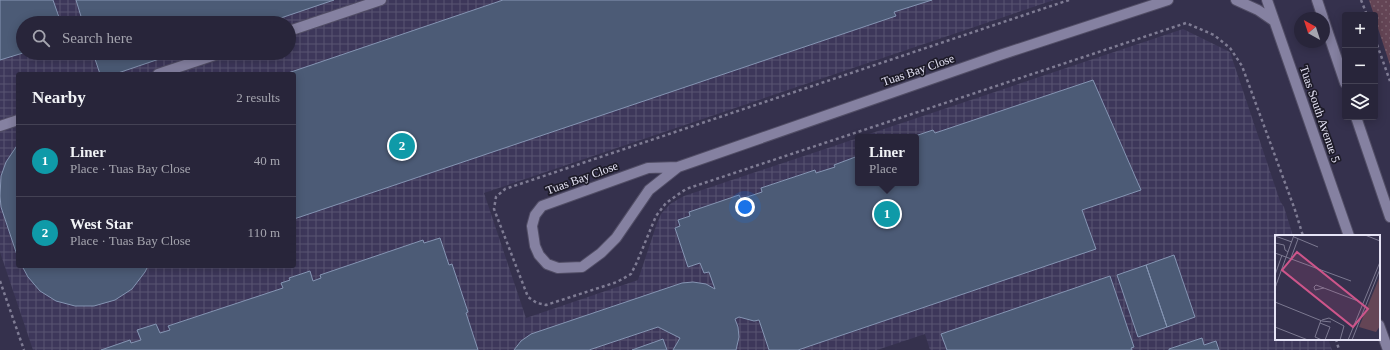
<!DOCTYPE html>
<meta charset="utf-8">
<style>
:root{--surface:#28253a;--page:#302d42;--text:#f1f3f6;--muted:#a5a5af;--line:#444254;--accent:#8bbbb9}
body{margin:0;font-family:"Times New Roman",serif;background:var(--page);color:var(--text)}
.controls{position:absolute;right:12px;top:12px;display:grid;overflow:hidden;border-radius:4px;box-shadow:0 2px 10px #0003}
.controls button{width:36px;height:36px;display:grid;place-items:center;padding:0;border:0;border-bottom:1px solid var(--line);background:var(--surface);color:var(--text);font:20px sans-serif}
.compass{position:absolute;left:1294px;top:12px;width:36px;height:36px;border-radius:50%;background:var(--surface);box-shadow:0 2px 10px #0003;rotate:321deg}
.you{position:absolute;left:745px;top:207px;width:14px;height:14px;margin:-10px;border:3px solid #fff;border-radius:50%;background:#1a73e8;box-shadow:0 0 0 6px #1a73e833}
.badge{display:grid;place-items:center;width:26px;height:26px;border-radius:50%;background:var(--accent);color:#fff;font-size:13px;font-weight:700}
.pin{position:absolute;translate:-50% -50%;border:2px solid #fff;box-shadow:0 1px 4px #0006}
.popup{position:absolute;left:855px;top:134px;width:64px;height:52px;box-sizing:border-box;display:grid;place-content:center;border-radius:4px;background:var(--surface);filter:drop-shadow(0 1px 3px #0005);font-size:13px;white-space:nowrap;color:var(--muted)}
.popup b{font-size:15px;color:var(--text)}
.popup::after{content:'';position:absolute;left:50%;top:100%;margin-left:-8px;border:8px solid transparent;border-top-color:var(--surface)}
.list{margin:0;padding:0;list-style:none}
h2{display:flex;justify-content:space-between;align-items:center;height:52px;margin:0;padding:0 16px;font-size:17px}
h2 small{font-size:13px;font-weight:400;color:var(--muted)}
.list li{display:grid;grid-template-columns:26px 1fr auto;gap:12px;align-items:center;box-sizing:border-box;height:72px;padding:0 16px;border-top:1px solid var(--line)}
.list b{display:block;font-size:15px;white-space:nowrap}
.list p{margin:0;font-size:13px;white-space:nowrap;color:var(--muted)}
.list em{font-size:13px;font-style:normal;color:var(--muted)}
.icon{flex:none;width:22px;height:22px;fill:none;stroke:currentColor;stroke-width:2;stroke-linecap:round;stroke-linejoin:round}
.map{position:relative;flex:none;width:1390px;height:350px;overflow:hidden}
.search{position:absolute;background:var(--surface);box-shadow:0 2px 10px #0003;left:16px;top:16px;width:280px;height:44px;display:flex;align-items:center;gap:10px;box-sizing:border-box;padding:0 14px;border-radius:22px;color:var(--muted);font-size:15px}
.panel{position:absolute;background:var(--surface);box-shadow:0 2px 10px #0003;left:16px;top:72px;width:280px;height:196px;border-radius:4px}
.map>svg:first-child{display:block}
.industrial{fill:url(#industrial-grid);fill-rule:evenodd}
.grass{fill:url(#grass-dots)}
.building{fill:#4c5b76;stroke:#8595b3}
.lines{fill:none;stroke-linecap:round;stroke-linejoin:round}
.lane-casing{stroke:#514d65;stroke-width:12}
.street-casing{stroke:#514d65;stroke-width:12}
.secondary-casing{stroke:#514d65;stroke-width:12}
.path{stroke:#7f7c94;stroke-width:2.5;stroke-dasharray:3 3;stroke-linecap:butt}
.lane{stroke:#8581a1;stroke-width:10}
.street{stroke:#8581a1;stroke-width:10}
.secondary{stroke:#8581a1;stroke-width:10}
.labels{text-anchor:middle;stroke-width:3.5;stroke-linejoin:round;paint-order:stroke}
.street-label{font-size:12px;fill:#e6e4f6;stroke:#1d1b28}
.inset-road{fill:none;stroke:#7c7991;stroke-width:1}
.view{fill:#cd558a;fill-opacity:0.15;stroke:#cd558a;stroke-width:2}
.inset-edge{fill:none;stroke:#e6e4f6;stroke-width:2}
</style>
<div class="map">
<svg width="1390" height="350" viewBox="0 0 1390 350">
<defs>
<pattern id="industrial-grid" width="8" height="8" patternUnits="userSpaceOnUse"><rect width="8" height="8" fill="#3d375a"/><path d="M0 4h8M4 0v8" fill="none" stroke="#595472"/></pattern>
<pattern id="grass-dots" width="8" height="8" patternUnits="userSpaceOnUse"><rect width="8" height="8" fill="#644555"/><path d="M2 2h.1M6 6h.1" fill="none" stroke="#7a606e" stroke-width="1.8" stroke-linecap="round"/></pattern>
</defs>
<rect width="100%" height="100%" fill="#35314d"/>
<!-- industrial -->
<path class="industrial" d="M0,0H1054L484,193L526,318L638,280L656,226L661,214L670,204L684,196L858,138V183H916V137H860L1183,29L1230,52L1280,201L1284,207L1293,236H1276V339H1328L1332,350H930L925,334L877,350H33L0,252ZM23,23H289V53H23ZM18,74H294V266H18Z"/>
<!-- grass -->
<path class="grass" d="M1369,0H1390V65L1375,19V15H1374Z"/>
<!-- building -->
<path class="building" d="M0,0H53L61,23H23V53L0,60Z
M76,0H334L266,23H83Z
M503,0H932L894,12L896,16L294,219V74H285Z
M93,53H177L115,74H100Z
M1093,80L1141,190L1082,210L1096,249L798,350H769L759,320L754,321L739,317L735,319L738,327L739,337L736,350H673L680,338L658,327L589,350H514L521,341L531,334L682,283L693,282L706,284L715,289L709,272L704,273L700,263L688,267L675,228L680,226L678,220L690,216L689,212L739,195L741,199L762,192L761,188L815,170L816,173L835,167L834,165L858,156V183H916V137H912L933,130L935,133Z
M18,144V258L1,207L0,196L1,176L6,162Z
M440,238L449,265L452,264L468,312L466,313L478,350H101L130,340L131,343L141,340L137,330L156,324L160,333L170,330L168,326L283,288L281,283L290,280L289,278L310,271L313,281L321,278L320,275L423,240L424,243Z
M1174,255L1195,317L1167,327L1146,265Z
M1146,265L1167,327L1138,337L1117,275Z
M22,266H148L145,272L132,289L115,300L94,306H75L56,301L40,291L28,277Z
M1110,276L1134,347L1131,348L1132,350H947L941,334Z
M1202,338L1204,345L1216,341L1219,350H1169V349Z
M663,339L667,350H632Z"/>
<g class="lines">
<defs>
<path id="lane" d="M289,31L381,0
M158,74L221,53
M0,126L18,120"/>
<path id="street" d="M678,167L649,190L616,238L601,253L582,267L558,268L547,264L539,255L535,246L532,226L535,215L542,206L648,168L678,167L1000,55L1168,0"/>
<path id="secondary" d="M1236,0L1258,10L1274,21
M1267,0L1349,236
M1317,0L1323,18
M1324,21L1345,83
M1356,117L1390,217
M1379,325L1388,350"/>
</defs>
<!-- lane casing -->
<use href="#lane" class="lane-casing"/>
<!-- street casing -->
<use href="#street" class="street-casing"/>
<!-- secondary casing -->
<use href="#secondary" class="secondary-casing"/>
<!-- path -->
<path class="path" d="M1069,0L505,189L496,197L494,209L528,297L537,303L546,305L617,282L631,274L637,262L656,216L666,203L686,189L1186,23L1214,35L1230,48L1242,66L1295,210L1303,236
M1361,0L1367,15
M1375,39L1390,81
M0,281L24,350
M1336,339L1339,350"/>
<!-- lane -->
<use href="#lane" class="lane"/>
<!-- street -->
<use href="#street" class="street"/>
<!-- secondary -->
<use href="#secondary" class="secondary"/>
</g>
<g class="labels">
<!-- street labels -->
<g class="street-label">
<text transform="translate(918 70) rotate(-19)" y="4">Tuas Bay Close</text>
<text transform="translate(1320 114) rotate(71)" y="4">Tuas South Avenue 5</text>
<text transform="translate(582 178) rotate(-20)" y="4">Tuas Bay Close</text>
</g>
</g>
<!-- overview -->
<g transform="translate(1275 235)">
<rect width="105" height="105" fill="#35314d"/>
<path d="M105,41V91L101,97L84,92Z" fill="#644555"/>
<path class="inset-road" d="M90,0L105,6M0,1L17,7M19,2L43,12M0,8L9,10L10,15L13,17M0,18L76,46M16,23L23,4M0,40L7,20M39,52L41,50L83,66M39,52L40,55L49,53M0,53L19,0M0,67L47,86L56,87M46,85L40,102L47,105M47,85L54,83L69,91L65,105M45,88L55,92L50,105M0,92L33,105M73,105L105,27M77,105L105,34"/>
<path class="view" d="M22,17L93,74L78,92L7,35Z"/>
<rect width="105" height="105" class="inset-edge"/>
</g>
</svg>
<div class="controls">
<button>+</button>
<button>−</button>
<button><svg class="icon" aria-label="layers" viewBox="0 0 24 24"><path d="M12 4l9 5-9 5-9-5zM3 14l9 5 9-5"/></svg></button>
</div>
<svg class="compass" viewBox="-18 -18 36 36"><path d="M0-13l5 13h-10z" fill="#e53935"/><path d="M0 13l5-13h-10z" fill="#a5a5af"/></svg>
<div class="you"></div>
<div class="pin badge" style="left:887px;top:214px;background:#0f9aa8">1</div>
<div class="popup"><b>Liner</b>Place</div>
<div class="pin badge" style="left:402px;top:146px;background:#0f9aa8">2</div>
<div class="search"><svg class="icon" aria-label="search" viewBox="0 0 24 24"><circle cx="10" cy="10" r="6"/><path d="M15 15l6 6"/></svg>Search here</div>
<section class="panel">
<h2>Nearby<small>2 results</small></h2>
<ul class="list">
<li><span class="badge" style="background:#0f9aa8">1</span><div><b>Liner</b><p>Place · Tuas Bay Close</p></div><em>40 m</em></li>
<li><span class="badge" style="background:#0f9aa8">2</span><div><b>West Star</b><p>Place · Tuas Bay Close</p></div><em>110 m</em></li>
</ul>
</section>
</div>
